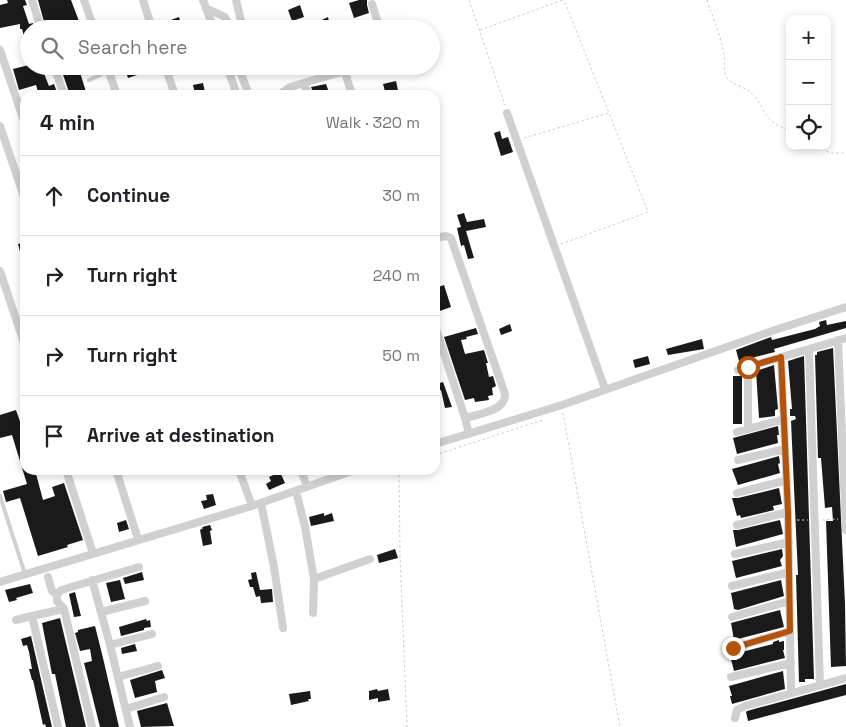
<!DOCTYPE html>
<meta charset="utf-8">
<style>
:root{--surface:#fff;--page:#f2f2f2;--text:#202124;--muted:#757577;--line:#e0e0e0}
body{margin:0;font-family:"Space Grotesk",sans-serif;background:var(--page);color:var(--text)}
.controls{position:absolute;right:15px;top:15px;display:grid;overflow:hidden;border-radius:10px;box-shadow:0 2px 8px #0003}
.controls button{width:45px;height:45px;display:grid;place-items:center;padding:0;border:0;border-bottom:1px solid var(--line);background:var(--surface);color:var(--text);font:25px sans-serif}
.stop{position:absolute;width:15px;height:15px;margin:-11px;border:4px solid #b45309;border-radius:50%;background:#fff}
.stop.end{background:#b45309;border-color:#fff;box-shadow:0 1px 5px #0008}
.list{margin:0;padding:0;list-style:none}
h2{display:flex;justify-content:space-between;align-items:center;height:65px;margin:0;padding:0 20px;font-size:21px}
h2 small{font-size:16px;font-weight:400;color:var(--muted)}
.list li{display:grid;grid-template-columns:32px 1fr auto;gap:15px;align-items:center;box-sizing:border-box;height:80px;padding:0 20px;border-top:1px solid var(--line)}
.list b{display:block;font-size:19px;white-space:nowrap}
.list em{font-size:16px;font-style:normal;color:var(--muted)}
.icon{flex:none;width:28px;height:28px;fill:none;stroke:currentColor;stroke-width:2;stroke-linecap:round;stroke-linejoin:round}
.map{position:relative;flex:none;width:846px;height:727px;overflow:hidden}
.search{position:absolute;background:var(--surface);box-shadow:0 2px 8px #0003;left:20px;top:20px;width:420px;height:55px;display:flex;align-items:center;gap:12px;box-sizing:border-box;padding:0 18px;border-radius:28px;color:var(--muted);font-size:19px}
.panel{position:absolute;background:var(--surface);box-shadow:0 2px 8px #0003;left:20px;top:90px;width:420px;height:385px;border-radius:15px}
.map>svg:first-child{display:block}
.building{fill:#1a1a1a}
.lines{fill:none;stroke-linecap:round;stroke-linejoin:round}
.path{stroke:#cdcdcd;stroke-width:1;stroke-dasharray:2.5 2.5;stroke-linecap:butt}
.service{stroke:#d0d0d0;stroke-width:4}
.minor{stroke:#d0d0d0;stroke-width:8}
.route{stroke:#b45309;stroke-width:6}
</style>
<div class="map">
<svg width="846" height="727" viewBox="0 0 846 727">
<rect width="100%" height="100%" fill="#fff"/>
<!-- building -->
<path class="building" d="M7,0H25L27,5L23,6L29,24L33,23L35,29H29V47H27L22,29H20V24L0,28V5L8,3Z
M38,0H71L82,29H46Z
M359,0H367V5L369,13L354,18L349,3Z
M300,5L304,17L292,21L288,10Z
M179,17L182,27L166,29L168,21Z
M328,17L330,27L319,29H303Z
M29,65L41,66L49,86L54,84L58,95H39L36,85L19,90L13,69Z
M60,66H78L87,95H70Z
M124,66H146L149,71L144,74L143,73L128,78Z
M396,81L399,95H386L383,84Z
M203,83L205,92L195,94L193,85Z
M326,84L330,95H314L311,87Z
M500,131L502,139L508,137L513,152L501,156L494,133Z
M464,213L467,222L484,219L486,227L466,231L474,258L468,259L464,245L461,246L457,228L461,227L457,215Z
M25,242V263H23L18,244Z
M444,285L451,307L437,312L435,306V288Z
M826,320L827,325L846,321V328L774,349L775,352L739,361L736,350L771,337L772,340L815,329L820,326L819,322Z
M510,324L512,331L501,335L499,329Z
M476,328L478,334L466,337L467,339L461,340L465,354L484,350L488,363H486L489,377L493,376L496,386L492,388L493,395L488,396L489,400L475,402L474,398L465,400L444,337Z
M702,339L704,349L668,355L666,349Z
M833,348L845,604L846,666L831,667L826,521H833L832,507L825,508L821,458H818L815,355H817V352Z
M648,356L650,364L635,368L633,360Z
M804,356L814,679H805V682H799L796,575H798L791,421L796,419L795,416H790V409H792L788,361Z
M774,365L778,409L775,410V416L759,418L756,371Z
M733,376H742V424H733Z
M443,382L452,407L445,408L441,390L439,391L437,384Z
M16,410L25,436V470H35L43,500L55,496L52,487L64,483L83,540L67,545L68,547L38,556L20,498L6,502L3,491L27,484L12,435L0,438V415Z
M778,426L779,435H777L778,443L737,454L733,438Z
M779,456L780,463L778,464L780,473L738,485L732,469Z
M280,472L285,483L269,490L266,484L271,481L269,477Z
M779,488L782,504L773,506L774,510L741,518L740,515L737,516L732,498H738Z
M213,494L216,505L204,509L201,501L207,500L206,495Z
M324,513V516L332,513L334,521L311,526L309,517Z
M126,520L129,529L119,532L117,523Z
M780,520L783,534L736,547L733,530H738Z
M210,525L212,530L210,531L212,544L203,546L200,530L203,528L202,527Z
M395,549L398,558L379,563L377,555Z
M782,549L783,556L780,560L782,566L736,578L732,561Z
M142,572L144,580L125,584L123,578Z
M256,572L260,590L272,589L273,602L261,603L260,596L256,597L253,587H250L248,580L252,579L251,573Z
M120,580L125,599L111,602L106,583Z
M781,580L784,596L738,610L734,609L731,593Z
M30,584L33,593L16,598L17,600L9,602L5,590Z
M75,592L81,616L74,617L69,594Z
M780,610L784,627L734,640L731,623Z
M60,618L86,727H66L55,674H52L42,623Z
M146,619L147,621L150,620L151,627L144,628V630L121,636L119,627Z
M95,626L103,658L119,727H100L84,663L92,661L90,649L80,651L75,633L78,632V630Z
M31,636L52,727H46L45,724L43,725L33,680H32L29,669H32L29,652L27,645L23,646L21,639Z
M779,640V642L784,641V650H783L785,658L734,671L730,655L773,644V642Z
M135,644L137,651L122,654L121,648Z
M162,670L165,678L155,681L157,692L135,698L130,680Z
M783,671L785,689L732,704L730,696H732L729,686Z
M846,684V695L748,721L746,712L747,711Z
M377,689L378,691L388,689L390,700L378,702V698L369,700V691Z
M310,691L311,699H308L309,701L291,705L289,694Z
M167,703L174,726L141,727L137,711Z"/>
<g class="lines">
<!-- path -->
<path class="path" d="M469,0L505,105
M707,0C713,18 721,36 724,55C725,62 723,72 727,78C732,85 743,86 750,92C767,107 761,122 790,130
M480,30L563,0
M524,138L609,113L564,0
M818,146L830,153H846
M561,244L648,212L609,113
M563,413L620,727
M435,455L543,420
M399,470L400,554L407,727
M797,520H808
M822,520L838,519"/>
<!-- service -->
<path class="service" d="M89,80L109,71
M0,496L25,574"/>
<!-- minor -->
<path class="minor" d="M32,0L41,29
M84,0L94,29
M143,0L152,29
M203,0L214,29
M236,0L243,29
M372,4L380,29
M206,8L225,17L230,29
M0,50L25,124
M54,66L64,95
M107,66L117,95
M165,66L175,95
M227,66L237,95
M238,66L249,95
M343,66L352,95
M304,83L308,95
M279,95L290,87L362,66
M507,113L605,389
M0,126L25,200
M435,238L446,236L451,238L453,244L505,394C506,411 478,414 465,418
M0,271L25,346
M435,326L465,418L469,434
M838,340L846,530
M809,349L820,685
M781,357L788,512L791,693
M748,367V429
M738,370L846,338
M737,432L784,419
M435,444L562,405L775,330L846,307
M738,460L785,449
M66,470L93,553
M116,470L138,539
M239,470L252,506
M301,470L307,487
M296,491L305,527L314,579L313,613
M737,493L787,480
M261,503L274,567L283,628
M737,525L788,512
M735,554L789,542
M48,577L52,591L57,595V601L64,609L92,727
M314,579L370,559
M92,580L110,645L130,727
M0,582L252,506L355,470
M732,586L789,572
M57,595L61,590L139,567
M101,612L145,601
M32,616L64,609
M732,617L790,601
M16,620L32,616L58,727
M110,645L152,634
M733,648L790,631
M118,677L158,666
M731,677L791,663
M126,709L164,697
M735,718L737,710L745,706L846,678"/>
</g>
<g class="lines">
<!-- route -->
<path class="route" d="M733,648L790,631L788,512L781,357L748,367"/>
</g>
</svg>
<div class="controls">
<button>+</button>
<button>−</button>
<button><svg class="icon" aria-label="locate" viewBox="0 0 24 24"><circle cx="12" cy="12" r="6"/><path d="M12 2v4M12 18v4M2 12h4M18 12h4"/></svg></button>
</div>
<div class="stop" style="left:748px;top:367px"></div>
<div class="stop end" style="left:733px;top:648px"></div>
<div class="search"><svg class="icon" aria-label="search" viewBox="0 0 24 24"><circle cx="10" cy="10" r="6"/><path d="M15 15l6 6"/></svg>Search here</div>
<section class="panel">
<h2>4 min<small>Walk · 320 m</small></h2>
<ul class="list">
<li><svg class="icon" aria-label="ahead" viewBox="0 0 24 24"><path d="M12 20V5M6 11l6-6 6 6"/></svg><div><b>Continue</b></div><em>30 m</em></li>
<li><svg class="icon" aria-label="right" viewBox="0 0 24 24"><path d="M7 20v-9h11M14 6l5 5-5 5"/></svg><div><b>Turn right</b></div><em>240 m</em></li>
<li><svg class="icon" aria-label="right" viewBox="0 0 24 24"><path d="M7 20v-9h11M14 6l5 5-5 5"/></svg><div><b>Turn right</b></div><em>50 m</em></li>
<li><svg class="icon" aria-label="arrive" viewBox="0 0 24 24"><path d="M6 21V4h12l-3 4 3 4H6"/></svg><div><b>Arrive at destination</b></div></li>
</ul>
</section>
</div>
